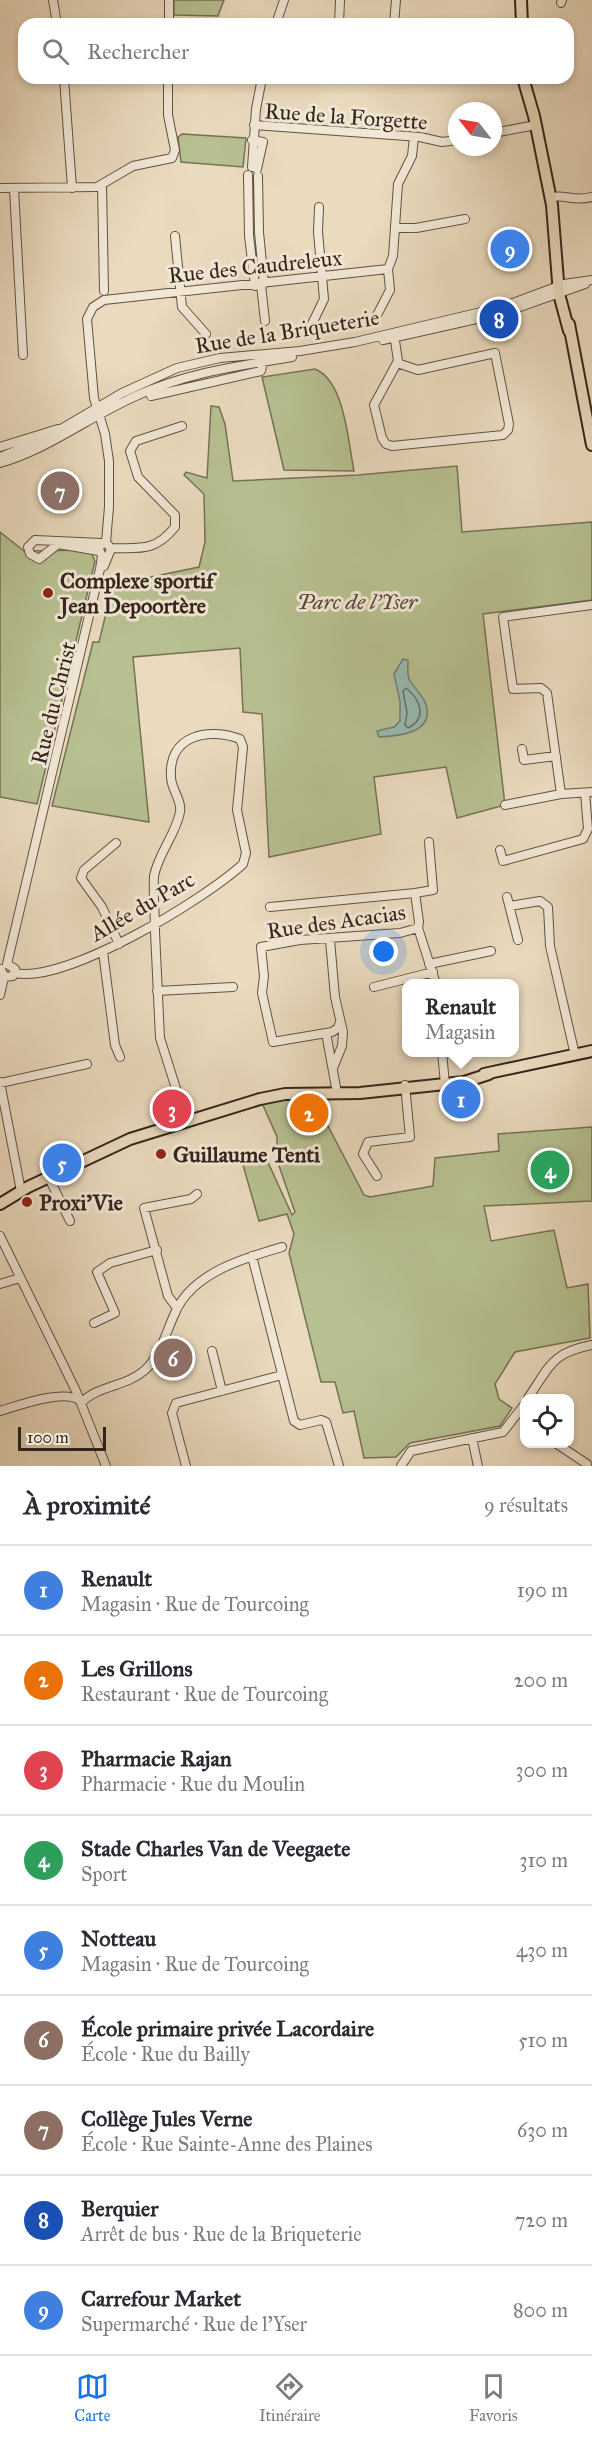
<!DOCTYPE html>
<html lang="fr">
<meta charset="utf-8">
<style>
:root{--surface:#fff;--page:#f7f7f7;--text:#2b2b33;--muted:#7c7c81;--line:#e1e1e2;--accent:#1a73e8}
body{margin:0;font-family:"IM FELL Great Primer",serif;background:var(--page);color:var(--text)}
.controls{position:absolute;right:18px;bottom:18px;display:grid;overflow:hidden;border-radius:12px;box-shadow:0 3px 9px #0003}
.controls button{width:54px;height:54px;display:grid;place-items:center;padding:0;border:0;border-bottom:2px solid var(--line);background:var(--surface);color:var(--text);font:30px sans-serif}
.compass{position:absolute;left:448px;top:102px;width:54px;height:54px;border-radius:50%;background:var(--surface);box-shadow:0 3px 9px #0003;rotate:301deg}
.scale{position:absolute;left:18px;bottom:15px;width:88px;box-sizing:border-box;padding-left:6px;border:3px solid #34241c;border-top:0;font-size:16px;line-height:21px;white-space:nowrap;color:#34241c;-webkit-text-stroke:4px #f1e7d5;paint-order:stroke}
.you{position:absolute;left:384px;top:952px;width:21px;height:21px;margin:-15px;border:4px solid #fff;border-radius:50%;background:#1a73e8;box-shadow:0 0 0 9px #1a73e833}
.badge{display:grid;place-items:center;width:39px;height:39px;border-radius:50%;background:var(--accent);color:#fff;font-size:20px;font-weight:700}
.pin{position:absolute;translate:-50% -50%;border:3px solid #fff;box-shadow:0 2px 6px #0006}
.popup{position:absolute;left:402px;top:979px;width:117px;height:78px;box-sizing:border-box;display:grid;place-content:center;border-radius:12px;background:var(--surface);filter:drop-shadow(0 2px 4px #0005);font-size:20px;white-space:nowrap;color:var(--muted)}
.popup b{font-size:22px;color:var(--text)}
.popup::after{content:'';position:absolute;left:50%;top:100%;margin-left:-12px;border:12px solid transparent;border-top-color:var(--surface)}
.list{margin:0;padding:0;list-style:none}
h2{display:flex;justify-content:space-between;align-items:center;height:78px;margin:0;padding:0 24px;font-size:26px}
h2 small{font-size:20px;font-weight:400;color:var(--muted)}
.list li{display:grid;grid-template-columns:39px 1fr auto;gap:18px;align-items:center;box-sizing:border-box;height:90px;padding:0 24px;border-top:2px solid var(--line)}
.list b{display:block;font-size:22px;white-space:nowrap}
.list p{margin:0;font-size:20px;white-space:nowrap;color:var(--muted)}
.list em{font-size:20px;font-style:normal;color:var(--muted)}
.icon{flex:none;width:33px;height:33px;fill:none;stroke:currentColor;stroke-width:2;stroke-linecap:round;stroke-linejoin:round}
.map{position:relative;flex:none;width:592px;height:1466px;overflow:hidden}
.search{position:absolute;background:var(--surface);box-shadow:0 3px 9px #0003;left:18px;right:18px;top:18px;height:66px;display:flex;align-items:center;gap:15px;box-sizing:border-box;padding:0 21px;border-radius:18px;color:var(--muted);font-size:22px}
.sheet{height:888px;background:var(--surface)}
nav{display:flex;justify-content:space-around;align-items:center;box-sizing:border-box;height:84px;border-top:2px solid var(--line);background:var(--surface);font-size:16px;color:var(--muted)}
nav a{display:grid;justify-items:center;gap:3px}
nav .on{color:var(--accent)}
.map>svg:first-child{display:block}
.green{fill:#b7c091;stroke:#767256;stroke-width:1.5}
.water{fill:#98bbb1;stroke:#707f75;stroke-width:1.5}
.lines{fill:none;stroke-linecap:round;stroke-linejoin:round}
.shore{stroke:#667066;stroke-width:1.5}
.minor-casing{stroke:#625244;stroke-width:10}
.major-casing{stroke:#34241c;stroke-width:14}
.minor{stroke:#f1e7d5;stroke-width:8}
.major{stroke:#eadabe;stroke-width:10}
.poi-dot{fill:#8f2418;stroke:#f1e7d5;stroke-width:2}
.labels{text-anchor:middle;stroke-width:6;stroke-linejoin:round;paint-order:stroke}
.street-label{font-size:22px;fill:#34241c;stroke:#f1e7d5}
.poi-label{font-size:22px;font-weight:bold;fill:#34241c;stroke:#f1e7d5;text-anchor:start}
.park-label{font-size:22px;font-style:italic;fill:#554b39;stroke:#f1e7d5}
</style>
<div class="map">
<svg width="592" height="1466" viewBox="0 0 592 1466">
<rect width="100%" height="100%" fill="#eadabe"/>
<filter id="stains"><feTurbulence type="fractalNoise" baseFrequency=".00333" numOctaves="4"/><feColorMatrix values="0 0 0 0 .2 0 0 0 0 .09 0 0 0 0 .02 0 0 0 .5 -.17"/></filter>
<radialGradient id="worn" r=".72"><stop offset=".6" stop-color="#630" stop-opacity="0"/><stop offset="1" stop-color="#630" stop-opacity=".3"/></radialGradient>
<!-- green -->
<path class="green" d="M174,0H224L218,16L174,15Z
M182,134L246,138L243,167L181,162L178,137Z
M315,369C345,381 348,442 354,471L284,470L262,377Z
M211,406L219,407L225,424L233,481L358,475L457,466L462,532L592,522V600L483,614L505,805L457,818L446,767L374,777L381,834L269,857L262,714L243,712L240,648L133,657L149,822L52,806L93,642H99L109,601L102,593V587L199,567L205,542L204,494L184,475L186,472L207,478Z
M0,532L24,551L90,550L95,561L37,804L0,797Z
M290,1099L302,1130L327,1124L364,1195L370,1197L433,1186L435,1158L499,1151L498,1134L592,1127V1201L484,1206L491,1241L554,1230L567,1288L588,1284L590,1338L515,1352L495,1384L499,1399L512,1408L500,1426L410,1443L396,1457L364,1458L354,1411L343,1413L335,1382H321L289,1253L294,1234L287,1214L259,1221L243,1165L266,1158L292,1215L295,1212L277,1160V1137L262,1103Z"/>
<!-- water -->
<path class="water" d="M403,659L408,660C408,666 407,673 409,679C413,687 421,693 425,702C437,733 399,736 379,737L377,731L394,727L400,721V701L394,674Z"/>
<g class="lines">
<!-- shore -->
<path class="shore" d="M406,688C420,699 428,718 408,728L405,725L407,713L403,691Z"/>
<defs>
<path id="minor" d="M53,0L57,24
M169,0V24
M561,3L562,0
M276,24L284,0
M339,24L340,0
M394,24L396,0
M64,78L72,188
M254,125L420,137L442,142L457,140
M493,133L536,125
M252,140L263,142L257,169
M252,167L256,109L262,78
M248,175L249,236L255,286
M258,176L259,232L264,284
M102,185L104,291
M0,188L97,187L133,166L172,158L175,150L168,115V78
M14,189L23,355
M551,197C567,194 572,202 592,197
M395,228H416L465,219
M175,236L182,307L206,334
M261,285L265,321
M376,317L390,290L388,269
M311,326L324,299L318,232L319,207
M394,334L398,361L374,405L382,438L386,444L392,446L503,435L508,430L509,424L495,353L418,370L397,363
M383,340L503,313L585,284
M151,396L261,371L263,362
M0,447L58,429
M0,457L44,439L122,393L177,368L220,358L300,351L355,342L502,307L564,284L592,280
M0,463C49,449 90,416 136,396C186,373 238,366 292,357
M106,542L109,507V461L105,434L94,398L87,319L93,307L104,300L388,269L393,256L398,184L412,156L414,137
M111,548C140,548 155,552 175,527V515L138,477L130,451L136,441L182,426
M99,551L58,544L39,559L30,554L28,547L35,540L101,543
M104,566L111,549L106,542
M522,749L524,760L556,756
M561,794L547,693L541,688L513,689L503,617L592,605
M505,805L561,794L592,792
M429,842L433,890L415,893L419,922L418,928L436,984
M116,843L84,870L81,878L102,907L119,944
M500,850L503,861L583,839L588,829L585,793
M507,897L518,940
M510,906L540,901L548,907L550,946L575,1055
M270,907L415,893
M330,940L335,997L343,1032L342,1046L333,1068
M103,952L115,1045L120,1057
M7,964L100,569L102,556L98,547L106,542
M429,964L491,951
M1,969L4,977L13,976L15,969L7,964
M15,973C66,984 205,899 243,864L246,853L237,810L243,747L240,739C209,727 168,735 171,777C171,789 182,800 180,812C176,834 158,854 154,876C153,894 155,913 155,932L160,1038L186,1120
M374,987L433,972
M157,991L233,987
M0,995L4,977
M340,1022L338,1028L332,1032L273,1042L262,993L264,976L261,947L300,940L400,933L418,928
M326,1033L337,1093
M442,1052L445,1084
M0,1082L21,1191
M0,1083L87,1064
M377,1176L363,1154L368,1142L410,1137L405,1085
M49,1178L70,1221
M0,1236L76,1391L106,1466
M252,1256L294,1421L300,1425L321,1420L326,1422L339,1466
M0,1284L20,1278
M177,1308L168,1296L144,1208L191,1199L197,1194
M94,1323L115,1313L97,1272L110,1263L157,1250
M212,1351L222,1391
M528,1398C550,1366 551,1353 592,1345
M81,1403C98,1385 126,1387 145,1370C161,1355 166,1332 175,1313C192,1273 244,1258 282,1247
M0,1411C17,1406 65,1388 80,1401
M472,1438L478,1466
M557,1444L587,1464
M186,1466L172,1413L176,1403L282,1375
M401,1466L411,1451L503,1432L524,1405"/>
<path id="major" d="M521,0L522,24
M523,78L534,116L552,205L559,294L569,331
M569,324L592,445
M484,1074L592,1051
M0,1204L28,1187L130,1139L260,1099L285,1094L360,1093L464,1082L489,1074"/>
</defs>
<!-- minor casing -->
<use href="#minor" class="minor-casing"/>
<!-- major casing -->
<use href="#major" class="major-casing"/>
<!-- minor -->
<use href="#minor" class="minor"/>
<!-- major -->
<use href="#major" class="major"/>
</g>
<!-- markers -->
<g class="poi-dot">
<circle cx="48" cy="593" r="6"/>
<circle cx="161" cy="1154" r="6"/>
<circle cx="27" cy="1202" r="6"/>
</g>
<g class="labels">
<!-- street labels -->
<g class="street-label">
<text transform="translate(346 116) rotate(4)" y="8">Rue de la Forgette</text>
<text transform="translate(255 266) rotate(-6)" y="8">Rue des Caudreleux</text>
<text transform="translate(287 331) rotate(-9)" y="8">Rue de la Briqueterie</text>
<text transform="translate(53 703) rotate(-76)" y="8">Rue du Christ</text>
<text transform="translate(142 906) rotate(-30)" y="8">Allée du Parc</text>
<text transform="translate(336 921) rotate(-8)" y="8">Rue des Acacias</text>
</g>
<!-- poi labels -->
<g class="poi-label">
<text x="60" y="588">Complexe sportif<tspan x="60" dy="25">Jean Depoortère</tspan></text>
<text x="173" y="1162">Guillaume Tenti</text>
<text x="39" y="1210">Proxi'Vie</text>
</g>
<!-- park labels -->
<g class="park-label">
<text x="357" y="609">Parc de l'Yser</text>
</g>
</g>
<rect width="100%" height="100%" filter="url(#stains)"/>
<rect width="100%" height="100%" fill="url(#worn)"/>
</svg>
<div class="controls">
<button><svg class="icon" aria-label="locate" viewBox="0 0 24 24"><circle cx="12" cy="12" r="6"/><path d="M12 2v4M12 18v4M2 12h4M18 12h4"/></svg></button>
</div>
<svg class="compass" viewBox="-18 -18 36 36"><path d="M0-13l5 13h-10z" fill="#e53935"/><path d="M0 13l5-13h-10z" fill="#7c7c81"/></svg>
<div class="scale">100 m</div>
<div class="you"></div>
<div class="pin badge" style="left:461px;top:1099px;background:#3f7fe0">1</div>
<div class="popup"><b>Renault</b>Magasin</div>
<div class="pin badge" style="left:309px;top:1113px;background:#e8710a">2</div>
<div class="pin badge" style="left:172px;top:1109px;background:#e0444e">3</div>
<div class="pin badge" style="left:550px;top:1170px;background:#2e9e5b">4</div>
<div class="pin badge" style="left:62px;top:1163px;background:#3f7fe0">5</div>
<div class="pin badge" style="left:173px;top:1358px;background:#8d6e63">6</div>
<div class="pin badge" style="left:60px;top:491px;background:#8d6e63">7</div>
<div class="pin badge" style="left:499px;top:319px;background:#1a4fb4">8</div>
<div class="pin badge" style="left:510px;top:249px;background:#3f7fe0">9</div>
<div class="search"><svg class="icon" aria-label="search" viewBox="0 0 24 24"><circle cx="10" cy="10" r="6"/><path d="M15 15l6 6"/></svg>Rechercher</div>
</div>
<section class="sheet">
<h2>À proximité<small>9 résultats</small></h2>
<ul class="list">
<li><span class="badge" style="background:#3f7fe0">1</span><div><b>Renault</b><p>Magasin · Rue de Tourcoing</p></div><em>190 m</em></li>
<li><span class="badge" style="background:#e8710a">2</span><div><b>Les Grillons</b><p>Restaurant · Rue de Tourcoing</p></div><em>200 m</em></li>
<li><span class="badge" style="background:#e0444e">3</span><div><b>Pharmacie Rajan</b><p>Pharmacie · Rue du Moulin</p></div><em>300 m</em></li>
<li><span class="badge" style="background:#2e9e5b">4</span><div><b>Stade Charles Van de Veegaete</b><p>Sport</p></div><em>310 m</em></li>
<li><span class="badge" style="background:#3f7fe0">5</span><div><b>Notteau</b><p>Magasin · Rue de Tourcoing</p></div><em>430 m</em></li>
<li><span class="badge" style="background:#8d6e63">6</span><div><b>École primaire privée Lacordaire</b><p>École · Rue du Bailly</p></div><em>510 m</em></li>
<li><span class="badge" style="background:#8d6e63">7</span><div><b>Collège Jules Verne</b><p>École · Rue Sainte-Anne des Plaines</p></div><em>630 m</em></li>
<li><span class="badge" style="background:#1a4fb4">8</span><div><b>Berquier</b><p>Arrêt de bus · Rue de la Briqueterie</p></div><em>720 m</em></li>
<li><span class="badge" style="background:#3f7fe0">9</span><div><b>Carrefour Market</b><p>Supermarché · Rue de l'Yser</p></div><em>800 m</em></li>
</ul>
</section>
<nav>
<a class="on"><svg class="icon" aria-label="map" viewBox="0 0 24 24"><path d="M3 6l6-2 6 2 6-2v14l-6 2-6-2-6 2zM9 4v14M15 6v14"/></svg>Carte</a>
<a><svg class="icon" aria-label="directions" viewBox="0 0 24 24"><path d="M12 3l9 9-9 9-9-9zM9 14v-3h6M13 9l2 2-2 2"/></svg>Itinéraire</a>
<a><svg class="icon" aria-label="saved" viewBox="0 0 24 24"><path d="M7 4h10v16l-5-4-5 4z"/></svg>Favoris</a>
</nav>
